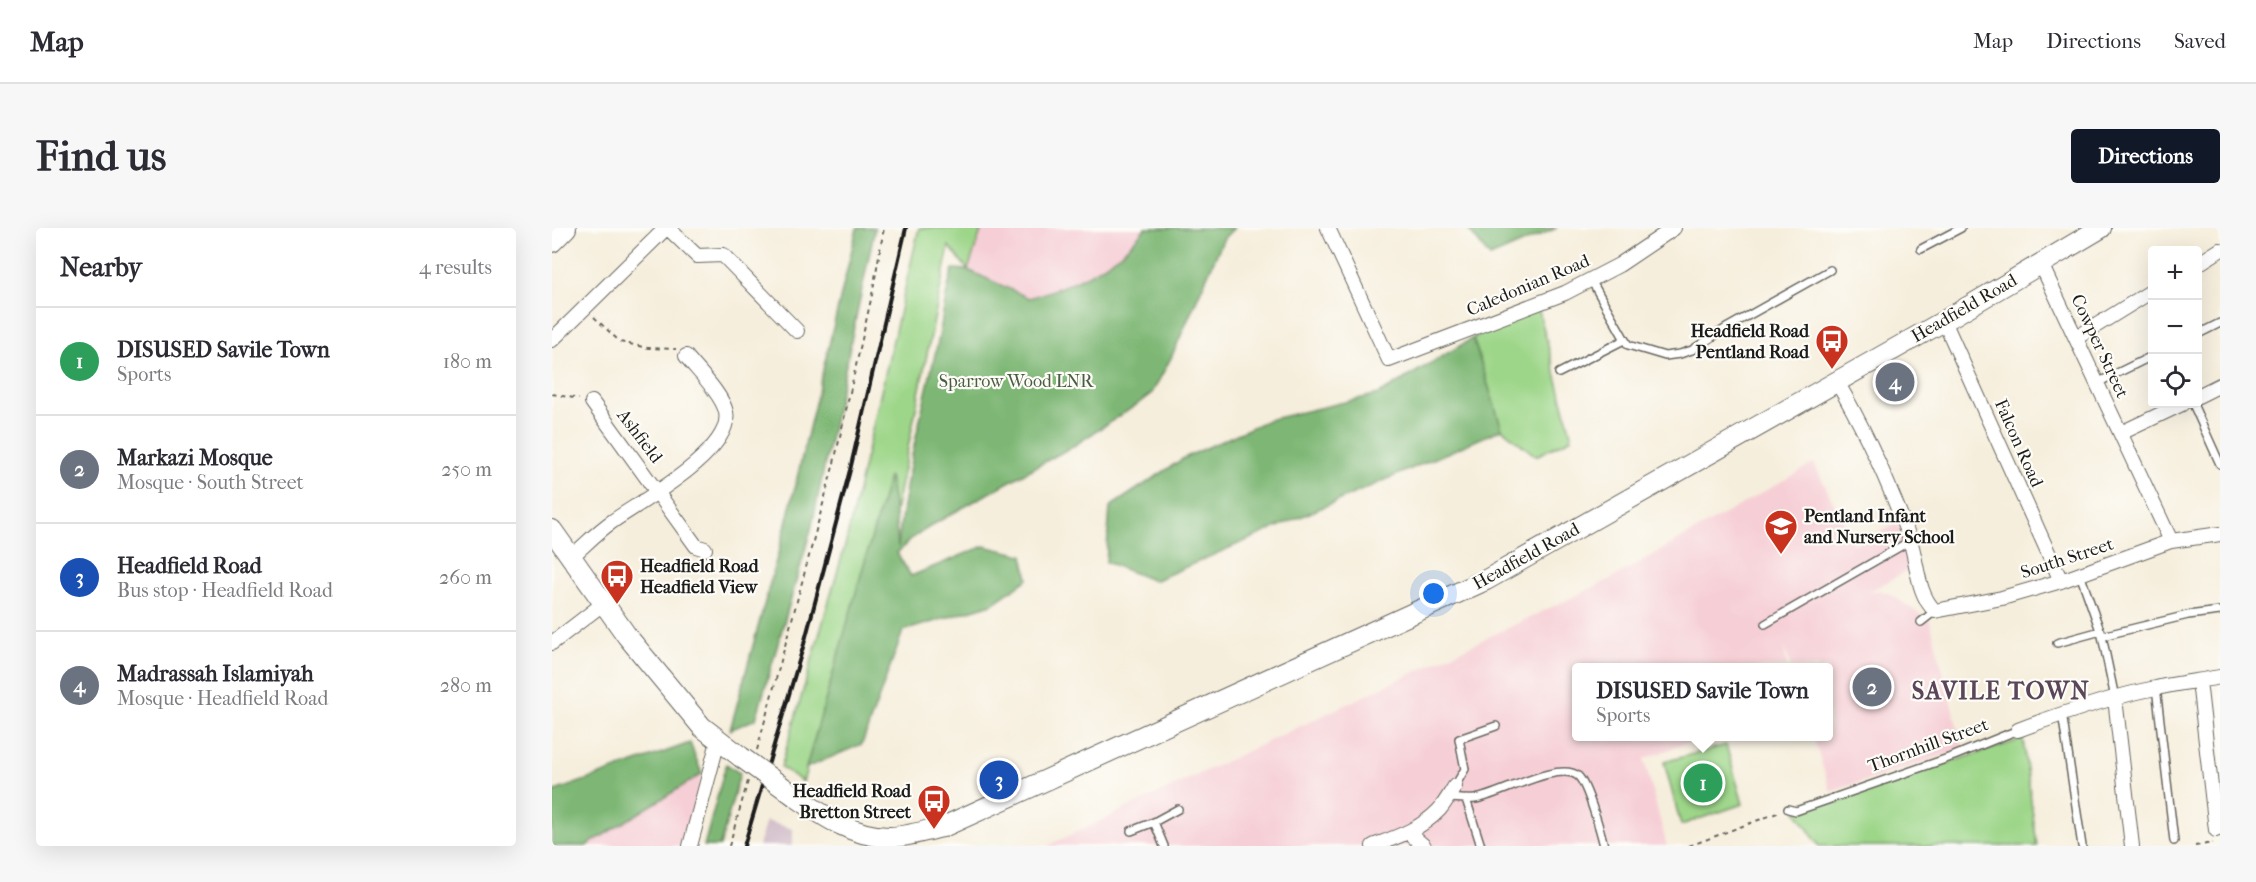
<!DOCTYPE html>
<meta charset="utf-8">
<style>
:root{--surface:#fff;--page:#f7f7f7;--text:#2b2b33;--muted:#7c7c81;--line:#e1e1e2;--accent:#111827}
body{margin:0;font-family:"IM FELL French Canon",serif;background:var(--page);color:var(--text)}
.controls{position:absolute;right:18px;top:18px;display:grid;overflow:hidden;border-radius:6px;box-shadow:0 6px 24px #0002}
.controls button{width:54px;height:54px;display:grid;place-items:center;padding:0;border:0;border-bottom:2px solid var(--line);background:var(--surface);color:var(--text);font:30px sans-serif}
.you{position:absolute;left:882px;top:366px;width:21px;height:21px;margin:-15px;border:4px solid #fff;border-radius:50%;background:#1a73e8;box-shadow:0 0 0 9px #1a73e833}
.badge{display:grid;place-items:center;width:39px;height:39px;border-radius:50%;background:var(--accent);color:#fff;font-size:20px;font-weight:700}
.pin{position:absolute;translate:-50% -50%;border:3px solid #fff;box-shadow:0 2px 6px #0006}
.popup{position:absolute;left:1020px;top:435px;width:261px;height:78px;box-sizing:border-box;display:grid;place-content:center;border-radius:6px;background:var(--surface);filter:drop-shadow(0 2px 4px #0005);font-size:20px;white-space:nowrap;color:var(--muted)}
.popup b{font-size:22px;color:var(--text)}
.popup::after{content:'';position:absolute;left:50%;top:100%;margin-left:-12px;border:12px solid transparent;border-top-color:var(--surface)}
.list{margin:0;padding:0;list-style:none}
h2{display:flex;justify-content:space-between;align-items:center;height:78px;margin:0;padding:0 24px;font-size:26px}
h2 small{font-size:20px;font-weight:400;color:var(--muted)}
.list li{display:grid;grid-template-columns:39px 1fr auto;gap:18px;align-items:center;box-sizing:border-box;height:108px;padding:0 24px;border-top:2px solid var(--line)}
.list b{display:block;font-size:22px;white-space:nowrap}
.list p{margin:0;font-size:20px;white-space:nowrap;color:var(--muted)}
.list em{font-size:20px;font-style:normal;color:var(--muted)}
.icon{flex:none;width:33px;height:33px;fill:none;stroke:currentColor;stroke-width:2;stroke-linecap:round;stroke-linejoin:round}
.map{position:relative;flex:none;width:1668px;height:618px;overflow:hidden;border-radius:6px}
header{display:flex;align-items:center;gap:36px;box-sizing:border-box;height:84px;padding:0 30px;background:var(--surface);border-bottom:2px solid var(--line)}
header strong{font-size:28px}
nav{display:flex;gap:33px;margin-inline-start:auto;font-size:21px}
.intro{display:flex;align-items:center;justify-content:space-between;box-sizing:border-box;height:144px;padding:0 36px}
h1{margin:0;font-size:42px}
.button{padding:15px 27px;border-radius:6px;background:var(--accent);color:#fff;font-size:21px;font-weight:700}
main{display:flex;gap:36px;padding:0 36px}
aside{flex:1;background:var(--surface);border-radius:6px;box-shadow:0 6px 24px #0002}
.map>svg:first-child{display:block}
.built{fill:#f6cfd6}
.industrial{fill:#d1bdc9}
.green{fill:#9dd689;stroke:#5c7952;stroke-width:1.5}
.forest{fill:#7eb775;stroke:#4d6a48;stroke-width:1.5}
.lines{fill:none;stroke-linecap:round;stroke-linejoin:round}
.lane-casing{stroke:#68665f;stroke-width:10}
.street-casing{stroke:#68665f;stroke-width:16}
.secondary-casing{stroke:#68665f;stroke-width:22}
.path{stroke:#68665f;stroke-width:2;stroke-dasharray:4.5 4.5;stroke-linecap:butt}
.lane{stroke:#fff;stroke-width:7}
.street{stroke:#fff;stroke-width:14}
.secondary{stroke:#fff;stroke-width:20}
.rail{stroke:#1c1c1c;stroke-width:4}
.secondary-bridge-casing{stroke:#68665f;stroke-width:22;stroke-linecap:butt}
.secondary-bridge{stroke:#fff;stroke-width:20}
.labels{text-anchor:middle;stroke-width:4.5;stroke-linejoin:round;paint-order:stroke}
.street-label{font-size:18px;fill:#1c1c1c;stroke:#fdfcf7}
.poi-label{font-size:18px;font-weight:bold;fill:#1c1c1c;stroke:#fdfcf7;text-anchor:end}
.park-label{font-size:18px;fill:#495d42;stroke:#fdfcf7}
.district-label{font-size:24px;font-weight:bold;letter-spacing:1.5px;fill:#5b4659;stroke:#fdfcf7}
</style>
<header>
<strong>Map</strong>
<nav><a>Map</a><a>Directions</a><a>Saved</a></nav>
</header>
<div class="intro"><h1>Find us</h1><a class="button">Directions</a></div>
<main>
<aside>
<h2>Nearby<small>4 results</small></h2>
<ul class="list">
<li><span class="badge" style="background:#2e9e5b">1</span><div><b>DISUSED Savile Town</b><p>Sports</p></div><em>180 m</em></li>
<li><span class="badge" style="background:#6b7280">2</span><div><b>Markazi Mosque</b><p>Mosque · South Street</p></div><em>250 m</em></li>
<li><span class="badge" style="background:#1a4fb4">3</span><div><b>Headfield Road</b><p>Bus stop · Headfield Road</p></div><em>260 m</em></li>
<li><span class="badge" style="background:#6b7280">4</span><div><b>Madrassah Islamiyah</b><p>Mosque · Headfield Road</p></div><em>280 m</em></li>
</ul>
</aside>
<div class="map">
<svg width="1668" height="618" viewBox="0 0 1668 618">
<rect width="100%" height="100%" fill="#fdfcf7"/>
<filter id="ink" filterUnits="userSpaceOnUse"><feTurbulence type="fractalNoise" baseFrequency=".0167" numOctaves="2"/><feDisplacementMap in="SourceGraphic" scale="12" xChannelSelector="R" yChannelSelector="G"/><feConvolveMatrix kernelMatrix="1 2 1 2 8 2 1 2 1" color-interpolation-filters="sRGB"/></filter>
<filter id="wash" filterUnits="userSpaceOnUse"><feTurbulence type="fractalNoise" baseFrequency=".008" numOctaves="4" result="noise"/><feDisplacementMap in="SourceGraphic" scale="24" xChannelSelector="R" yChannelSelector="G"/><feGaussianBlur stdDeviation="1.35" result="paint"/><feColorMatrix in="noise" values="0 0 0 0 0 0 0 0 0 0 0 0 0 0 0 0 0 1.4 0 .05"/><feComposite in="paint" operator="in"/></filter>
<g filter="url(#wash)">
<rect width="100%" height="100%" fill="#f6eedc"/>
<!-- built -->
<path class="built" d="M430,0H593L573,23L546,42L501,62L477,70L416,42Z
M1262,235L1302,316L1345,296L1362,339L1315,365L1327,362L1338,366L1378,393L1411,521L1279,564L1261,509L1277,508V440L1239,439L1232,419L1235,439L1025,440V508L1150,509L1092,531L1115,618H495L1057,352Z
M150,546L133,618H34Z"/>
<!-- industrial -->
<path class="industrial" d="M214,593L241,601V618H206Z"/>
<!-- green -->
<path class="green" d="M367,0H430L416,42L397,18L343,284L337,250L251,554L229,539L294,314Z
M986,79L1020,210L984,228L950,201L921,110Z
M1471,511L1485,618H1267L1244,583Z
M1174,517L1191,576L1129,597L1112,534Z"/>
<!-- forest -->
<path class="forest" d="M305,0H323L259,302L204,491L178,502L233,300Z
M593,0H682L672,10L619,130L600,165L583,178L523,217L387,293L360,310L345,325L359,348L432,318L471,327L476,351L440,376L351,403L310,516L254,540L337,248L343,284L346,319C352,253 369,187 384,122C391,95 392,67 401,41L416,42L477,70C520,57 565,38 593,0Z
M915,0H1005L938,29Z
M921,110L950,201L602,353L554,334L558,279L632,230L716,192L827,166Z
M138,515L150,546L34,618H0V564Z
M174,536L188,545L168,618H152Z"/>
</g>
<g filter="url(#ink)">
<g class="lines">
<defs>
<path id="lane" d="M1369,21L1409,0
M1039,52L1076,117L1113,128L1128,126L1140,122L1176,99L1278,42
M1646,106L1668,95
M1007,145L1072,112
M1545,155L1600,128
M1641,176L1668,236
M1528,346L1550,408L1563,470
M1369,394L1383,383
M1213,396L1358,313
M1550,408L1636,387L1668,383
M1505,415L1549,403
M1604,459L1622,613
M1510,485L1530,618
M903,558L913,541L907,511L944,498
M895,570C904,570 914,572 923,571C946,568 1007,532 1026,548C1035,556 1049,605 1052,618
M914,571L929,618
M1236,581L1244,583L1402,528L1466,502
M579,603L602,594
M612,618L602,594L626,581"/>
<path id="street" d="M116,0L145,28L171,27L245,103
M776,0L837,132L1013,65L1067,37L1122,0
M1489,36L1619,313
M1646,36L1668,22
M1392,93L1509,353
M1524,110L1600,63
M0,112L114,0
M1285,154C1314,203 1337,256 1357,309C1366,333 1364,365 1383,383L1450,370L1509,353L1619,313L1668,306
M1646,168L1668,157
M40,174L144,318L153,321
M1569,205L1630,176
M19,329C33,317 46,303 61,293C88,274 182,223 174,184C170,166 145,142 134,128
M0,415L52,375
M1647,453L1664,602
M1563,470L1580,618
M1466,502C1511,485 1557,469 1604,460C1625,455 1647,453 1668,449
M857,605L872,618
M138,618L166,513
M821,618C845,609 869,601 887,582C893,575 898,566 903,558"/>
<path id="secondary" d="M0,14L14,0
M0,302L75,408L150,499L189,529
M243,568C271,588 300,608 336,609C352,610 375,602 391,599L934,352L1392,93L1549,0"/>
</defs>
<!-- lane casing -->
<use href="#lane" class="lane-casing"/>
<!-- street casing -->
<use href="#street" class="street-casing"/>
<!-- secondary casing -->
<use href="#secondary" class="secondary-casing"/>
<!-- path -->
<path class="path" d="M42,89L68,114L96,120L124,121
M0,166L27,171
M205,522L282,235L320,67L332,0
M177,618L196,553
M1137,618L1228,584
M1643,618L1661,615"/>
<!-- lane -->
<use href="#lane" class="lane"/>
<!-- street -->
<use href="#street" class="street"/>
<!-- secondary -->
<use href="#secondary" class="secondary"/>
<!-- rail -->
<path class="rail" d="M192,618L252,416L298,242L354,0"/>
<defs>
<path id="secondary-bridge" d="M189,529L243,568"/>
</defs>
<!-- secondary-bridge casing -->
<use href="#secondary-bridge" class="secondary-bridge-casing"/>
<!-- secondary-bridge -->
<use href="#secondary-bridge" class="secondary-bridge"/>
</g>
</g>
<!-- icons -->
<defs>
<symbol id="bus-pin" viewBox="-11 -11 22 30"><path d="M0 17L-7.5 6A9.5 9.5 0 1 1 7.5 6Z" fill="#c8321e" stroke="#fdfcf7"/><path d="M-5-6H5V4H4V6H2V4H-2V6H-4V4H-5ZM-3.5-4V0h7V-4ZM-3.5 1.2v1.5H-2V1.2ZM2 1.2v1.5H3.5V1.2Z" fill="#fff"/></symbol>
<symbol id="school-pin" viewBox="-11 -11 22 30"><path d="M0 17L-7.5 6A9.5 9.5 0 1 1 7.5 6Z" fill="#c8321e" stroke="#fdfcf7"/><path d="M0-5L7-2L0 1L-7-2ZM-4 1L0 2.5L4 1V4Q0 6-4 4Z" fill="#fff"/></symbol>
</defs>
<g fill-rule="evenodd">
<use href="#bus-pin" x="1261" y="94" width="38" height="52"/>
<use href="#school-pin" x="1210" y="279" width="38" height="52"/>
<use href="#bus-pin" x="46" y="329" width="38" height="52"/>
<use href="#bus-pin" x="363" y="554" width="38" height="52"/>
</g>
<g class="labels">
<!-- street labels -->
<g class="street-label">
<text transform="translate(976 57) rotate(-23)" y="6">Caledonian Road</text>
<text transform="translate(1412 80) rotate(-30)" y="6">Headfield Road</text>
<text transform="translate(1548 118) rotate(65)" y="6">Cowper Street</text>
<text transform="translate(88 208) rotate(53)" y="6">Ashfield</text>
<text transform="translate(1467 215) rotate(66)" y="6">Falcon Road</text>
<text transform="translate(974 328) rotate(-29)" y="6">Headfield Road</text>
<text transform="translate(1515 330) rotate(-18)" y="6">South Street</text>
<text transform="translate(1376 517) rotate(-20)" y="6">Thornhill Street</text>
</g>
<!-- poi labels -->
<g class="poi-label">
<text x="1257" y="109">Headfield Road<tspan x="1257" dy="21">Pentland Road</tspan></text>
<text x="1252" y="294" text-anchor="start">Pentland Infant<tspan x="1252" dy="21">and Nursery School</tspan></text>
<text x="88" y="344" text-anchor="start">Headfield Road<tspan x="88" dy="21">Headfield View</tspan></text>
<text x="359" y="569">Headfield Road<tspan x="359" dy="21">Bretton Street</tspan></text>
</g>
<!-- park labels -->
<g class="park-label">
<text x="464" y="159">Sparrow Wood LNR</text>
</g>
<!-- district labels -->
<g class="district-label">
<text x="1449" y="471">SAVILE TOWN</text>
</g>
</g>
</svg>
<div class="controls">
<button>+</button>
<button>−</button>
<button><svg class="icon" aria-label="locate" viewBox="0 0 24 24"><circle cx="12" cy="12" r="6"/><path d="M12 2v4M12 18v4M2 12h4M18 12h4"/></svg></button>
</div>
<div class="you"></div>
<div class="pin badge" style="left:1151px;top:555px;background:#2e9e5b">1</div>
<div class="popup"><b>DISUSED Savile Town</b>Sports</div>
<div class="pin badge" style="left:1320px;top:459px;background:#6b7280">2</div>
<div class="pin badge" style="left:447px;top:552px;background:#1a4fb4">3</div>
<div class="pin badge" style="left:1343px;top:154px;background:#6b7280">4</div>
</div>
</main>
